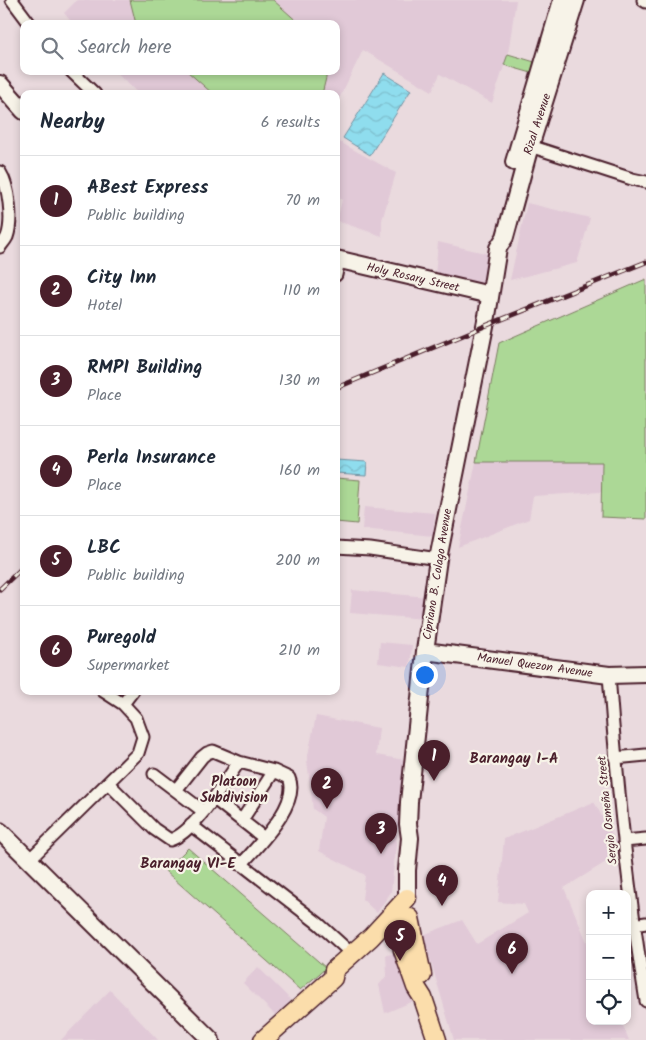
<!DOCTYPE html>
<meta charset="utf-8">
<style>
:root{--surface:#fff;--page:#f6f6f7;--text:#1f2937;--muted:#747a83;--line:#e0e1e3;--accent:#4a1f2b}
body{margin:0;font-family:Kalam,sans-serif;background:var(--page);color:var(--text)}
.controls{position:absolute;right:15px;bottom:15px;display:grid;overflow:hidden;border-radius:10px;box-shadow:0 2px 8px #0003}
.controls button{width:45px;height:45px;display:grid;place-items:center;padding:0;border:0;border-bottom:1px solid var(--line);background:var(--surface);color:var(--text);font:25px sans-serif}
.you{position:absolute;left:424px;top:674px;width:18px;height:18px;margin:-12px;border:4px solid #fff;border-radius:50%;background:#1a73e8;box-shadow:0 0 0 8px #1a73e833}
.badge{display:grid;place-items:center;width:32px;height:32px;border-radius:50%;background:var(--accent);color:#fff;font-size:16px;font-weight:700}
.pin{position:absolute;translate:-50% -41px;filter:drop-shadow(0 1px 2px #0008)}
.pin::after{content:'';position:absolute;top:26px;width:18px;height:15px;background:inherit;clip-path:polygon(0 0,100% 0,50% 100%)}
.list{margin:0;padding:0;list-style:none}
h2{display:flex;justify-content:space-between;align-items:center;height:65px;margin:0;padding:0 20px;font-size:21px}
h2 small{font-size:16px;font-weight:400;color:var(--muted)}
.list li{display:grid;grid-template-columns:32px 1fr auto;gap:15px;align-items:center;box-sizing:border-box;height:90px;padding:0 20px;border-top:1px solid var(--line)}
.list b{display:block;font-size:19px;white-space:nowrap}
.list p{margin:0;font-size:16px;white-space:nowrap;color:var(--muted)}
.list em{font-size:16px;font-style:normal;color:var(--muted)}
.icon{flex:none;width:28px;height:28px;fill:none;stroke:currentColor;stroke-width:2;stroke-linecap:round;stroke-linejoin:round}
.map{position:relative;flex:none;width:646px;height:1040px;overflow:hidden}
.search{position:absolute;background:var(--surface);box-shadow:0 2px 8px #0003;left:20px;top:20px;width:320px;height:55px;display:flex;align-items:center;gap:12px;box-sizing:border-box;padding:0 18px;border-radius:10px;color:var(--muted);font-size:19px}
.panel{position:absolute;background:var(--surface);box-shadow:0 2px 8px #0003;left:20px;top:90px;width:320px;height:605px;border-radius:10px}
.map>svg:first-child{display:block}
.built{fill:#e1c9d7}
.grass{fill:#acd896;stroke:#7b7c60}
.water{fill:url(#water-waves);stroke:#7391a0}
.lines{fill:none;stroke-linecap:round;stroke-linejoin:round}
.street-casing{stroke:#4a1f2b;stroke-width:15}
.secondary-casing{stroke:#4a1f2b;stroke-width:20}
.primary-casing{stroke:#4a1f2b;stroke-width:21}
.street{stroke:#f7f3e8;stroke-width:11}
.secondary{stroke:#f7f3e8;stroke-width:16}
.primary{stroke:#fbddab;stroke-width:18}
.rail-casing{stroke:#4a1f2b;stroke-width:5}
.rail{stroke:#f7f3e8;stroke-width:3;stroke-dasharray:9;stroke-linecap:butt}
.labels{text-anchor:middle;stroke-width:4.5;stroke-linejoin:round;paint-order:stroke}
.street-label{font-size:12px;fill:#4a1f2b;stroke:#f7f3e8}
.neighbourhood-label{font-size:14px;font-weight:bold;fill:#4a1f2b;stroke:#f7f3e8}
.quarter-label{font-size:15px;font-weight:bold;fill:#4a1f2b;stroke:#f7f3e8}
</style>
<div class="map">
<svg width="646" height="1040" viewBox="0 0 646 1040">
<defs>
<pattern id="water-waves" width="16" height="10" patternUnits="userSpaceOnUse" patternTransform="scale(1.25)"><rect width="16" height="10" fill="#8fddee"/><path d="M0 5q4-4 8 0t8 0" fill="none" stroke="#7dbdcc"/></pattern>
</defs>
<rect width="100%" height="100%" fill="#eadade"/>
<filter id="ink" filterUnits="userSpaceOnUse"><feTurbulence type="fractalNoise" baseFrequency=".02" numOctaves="2"/><feDisplacementMap in="SourceGraphic" scale="10" xChannelSelector="R" yChannelSelector="G"/><feConvolveMatrix kernelMatrix="1 2 1 2 8 2 1 2 1" color-interpolation-filters="sRGB"/></filter>
<g filter="url(#ink)">
<!-- built -->
<path class="built" d="M77,0H516L508,54L492,103L440,74L432,91L363,50L336,105V94H139L114,71H336V24H73L64,13Z
M336,140L396,173L382,220V236L337,221L342,200L336,196Z
M527,203L590,218L577,263L510,280Z
M438,242L489,254L482,288L435,276Z
M476,462H602L601,492L533,496L529,519L458,547Z
M364,507L435,513L433,536L362,529Z
M352,590L427,597L425,619L350,613Z
M380,642L412,645L410,667L378,663Z
M316,716L379,728L376,755L405,760L391,892L377,913L362,899L365,875L319,851L324,817L313,809L307,760Z
M594,802L622,852L564,888L590,949V1021H621L629,1040H454L423,935L462,920L477,944L528,913L524,904L498,902L504,839Z
M398,953L403,959L414,1001L385,1013L379,985L387,975L386,955Z
M258,967L291,1000L276,1016L243,983Z
M110,990L158,1040H61Z"/>
<!-- grass -->
<path class="grass" d="M130,0H273L300,24H136Z
M508,54L538,63L535,74L504,65Z
M187,71H326V78L322,94H213Z
M646,279V519L601,517L602,462H476L499,343Z
M336,478L360,480L357,524L336,522Z
M188,848L326,968L300,990L165,871Z"/>
<!-- water -->
<path class="water" d="M384,73L411,90L370,155L343,138Z
M336,460L367,462L366,475L336,473Z"/>
<g class="lines">
<defs>
<path id="street" d="M12,0L30,24
M643,0L646,2
M71,71L95,94
M523,148L530,146L632,179L646,182
M0,172C9,186 13,221 7,237C5,241 2,244 0,247
M336,275L339,260
M336,547L370,549L438,559
M609,675C617,784 628,893 646,1001
M123,704L133,691
M615,758L646,755
M154,774L203,811
M108,783L154,829L170,840C194,833 224,783 239,762
M176,790L202,757L207,753L213,751L239,762L274,771L289,778C301,804 256,847 241,865
M213,798L264,838
M242,820L274,771
M191,825L319,924L352,954
M624,841L646,839
M29,860L138,753L143,737L136,718L123,704L103,691
M633,925L646,923"/>
<path id="secondary" d="M0,84L24,111
M514,162L562,0
M336,259L490,295
M425,651L609,675L646,674
M0,831L211,1040
M407,898V870L410,838L408,824L409,802L425,651L438,559L487,316L498,248L505,237L528,153L576,0"/>
<path id="primary" d="M397,911L403,950L416,987L423,998L437,1040
M410,918L422,975
M263,1040L333,978L334,970L371,937L407,898"/>
</defs>
<!-- street casing -->
<use href="#street" class="street-casing"/>
<!-- secondary casing -->
<use href="#secondary" class="secondary-casing"/>
<!-- primary casing -->
<use href="#primary" class="primary-casing"/>
<!-- street -->
<use href="#street" class="street"/>
<!-- secondary -->
<use href="#secondary" class="secondary"/>
<!-- primary -->
<use href="#primary" class="primary"/>
<defs>
<path id="rail" d="M336,388L485,326L646,262
M0,589L24,566"/>
</defs>
<!-- rail casing -->
<use href="#rail" class="rail-casing"/>
<!-- rail -->
<use href="#rail" class="rail"/>
</g>
</g>
<g class="labels">
<!-- street labels -->
<g class="street-label">
<text transform="translate(537 124) rotate(-72)" y="4">Rizal Avenue</text>
<text transform="translate(413 277) rotate(13)" y="4">Holy Rosary Street</text>
<text transform="translate(437 574) rotate(-81)" y="4">Cipriano B. Colago Avenue</text>
<text transform="translate(535 665) rotate(8)" y="4">Manuel Quezon Avenue</text>
<text transform="translate(607 810) rotate(-96)" y="4">Sergio Osmeña Street</text>
</g>
<!-- neighbourhood labels -->
<g class="neighbourhood-label">
<text x="234" y="786">Platoon<tspan x="234" dy="16">Subdivision</tspan></text>
</g>
<!-- quarter labels -->
<g class="quarter-label">
<text x="514" y="763">Barangay I-A</text>
<text x="188" y="868">Barangay VI-E</text>
</g>
</g>
</svg>
<div class="controls">
<button>+</button>
<button>−</button>
<button><svg class="icon" aria-label="locate" viewBox="0 0 24 24"><circle cx="12" cy="12" r="6"/><path d="M12 2v4M12 18v4M2 12h4M18 12h4"/></svg></button>
</div>
<div class="you"></div>
<div class="pin badge" style="left:434px;top:781px">1</div>
<div class="pin badge" style="left:327px;top:809px">2</div>
<div class="pin badge" style="left:381px;top:854px">3</div>
<div class="pin badge" style="left:442px;top:906px">4</div>
<div class="pin badge" style="left:400px;top:961px">5</div>
<div class="pin badge" style="left:512px;top:974px">6</div>
<div class="search"><svg class="icon" aria-label="search" viewBox="0 0 24 24"><circle cx="10" cy="10" r="6"/><path d="M15 15l6 6"/></svg>Search here</div>
<section class="panel">
<h2>Nearby<small>6 results</small></h2>
<ul class="list">
<li><span class="badge">1</span><div><b>ABest Express</b><p>Public building</p></div><em>70 m</em></li>
<li><span class="badge">2</span><div><b>City Inn</b><p>Hotel</p></div><em>110 m</em></li>
<li><span class="badge">3</span><div><b>RMPI Building</b><p>Place</p></div><em>130 m</em></li>
<li><span class="badge">4</span><div><b>Perla Insurance</b><p>Place</p></div><em>160 m</em></li>
<li><span class="badge">5</span><div><b>LBC</b><p>Public building</p></div><em>200 m</em></li>
<li><span class="badge">6</span><div><b>Puregold</b><p>Supermarket</p></div><em>210 m</em></li>
</ul>
</section>
</div>
